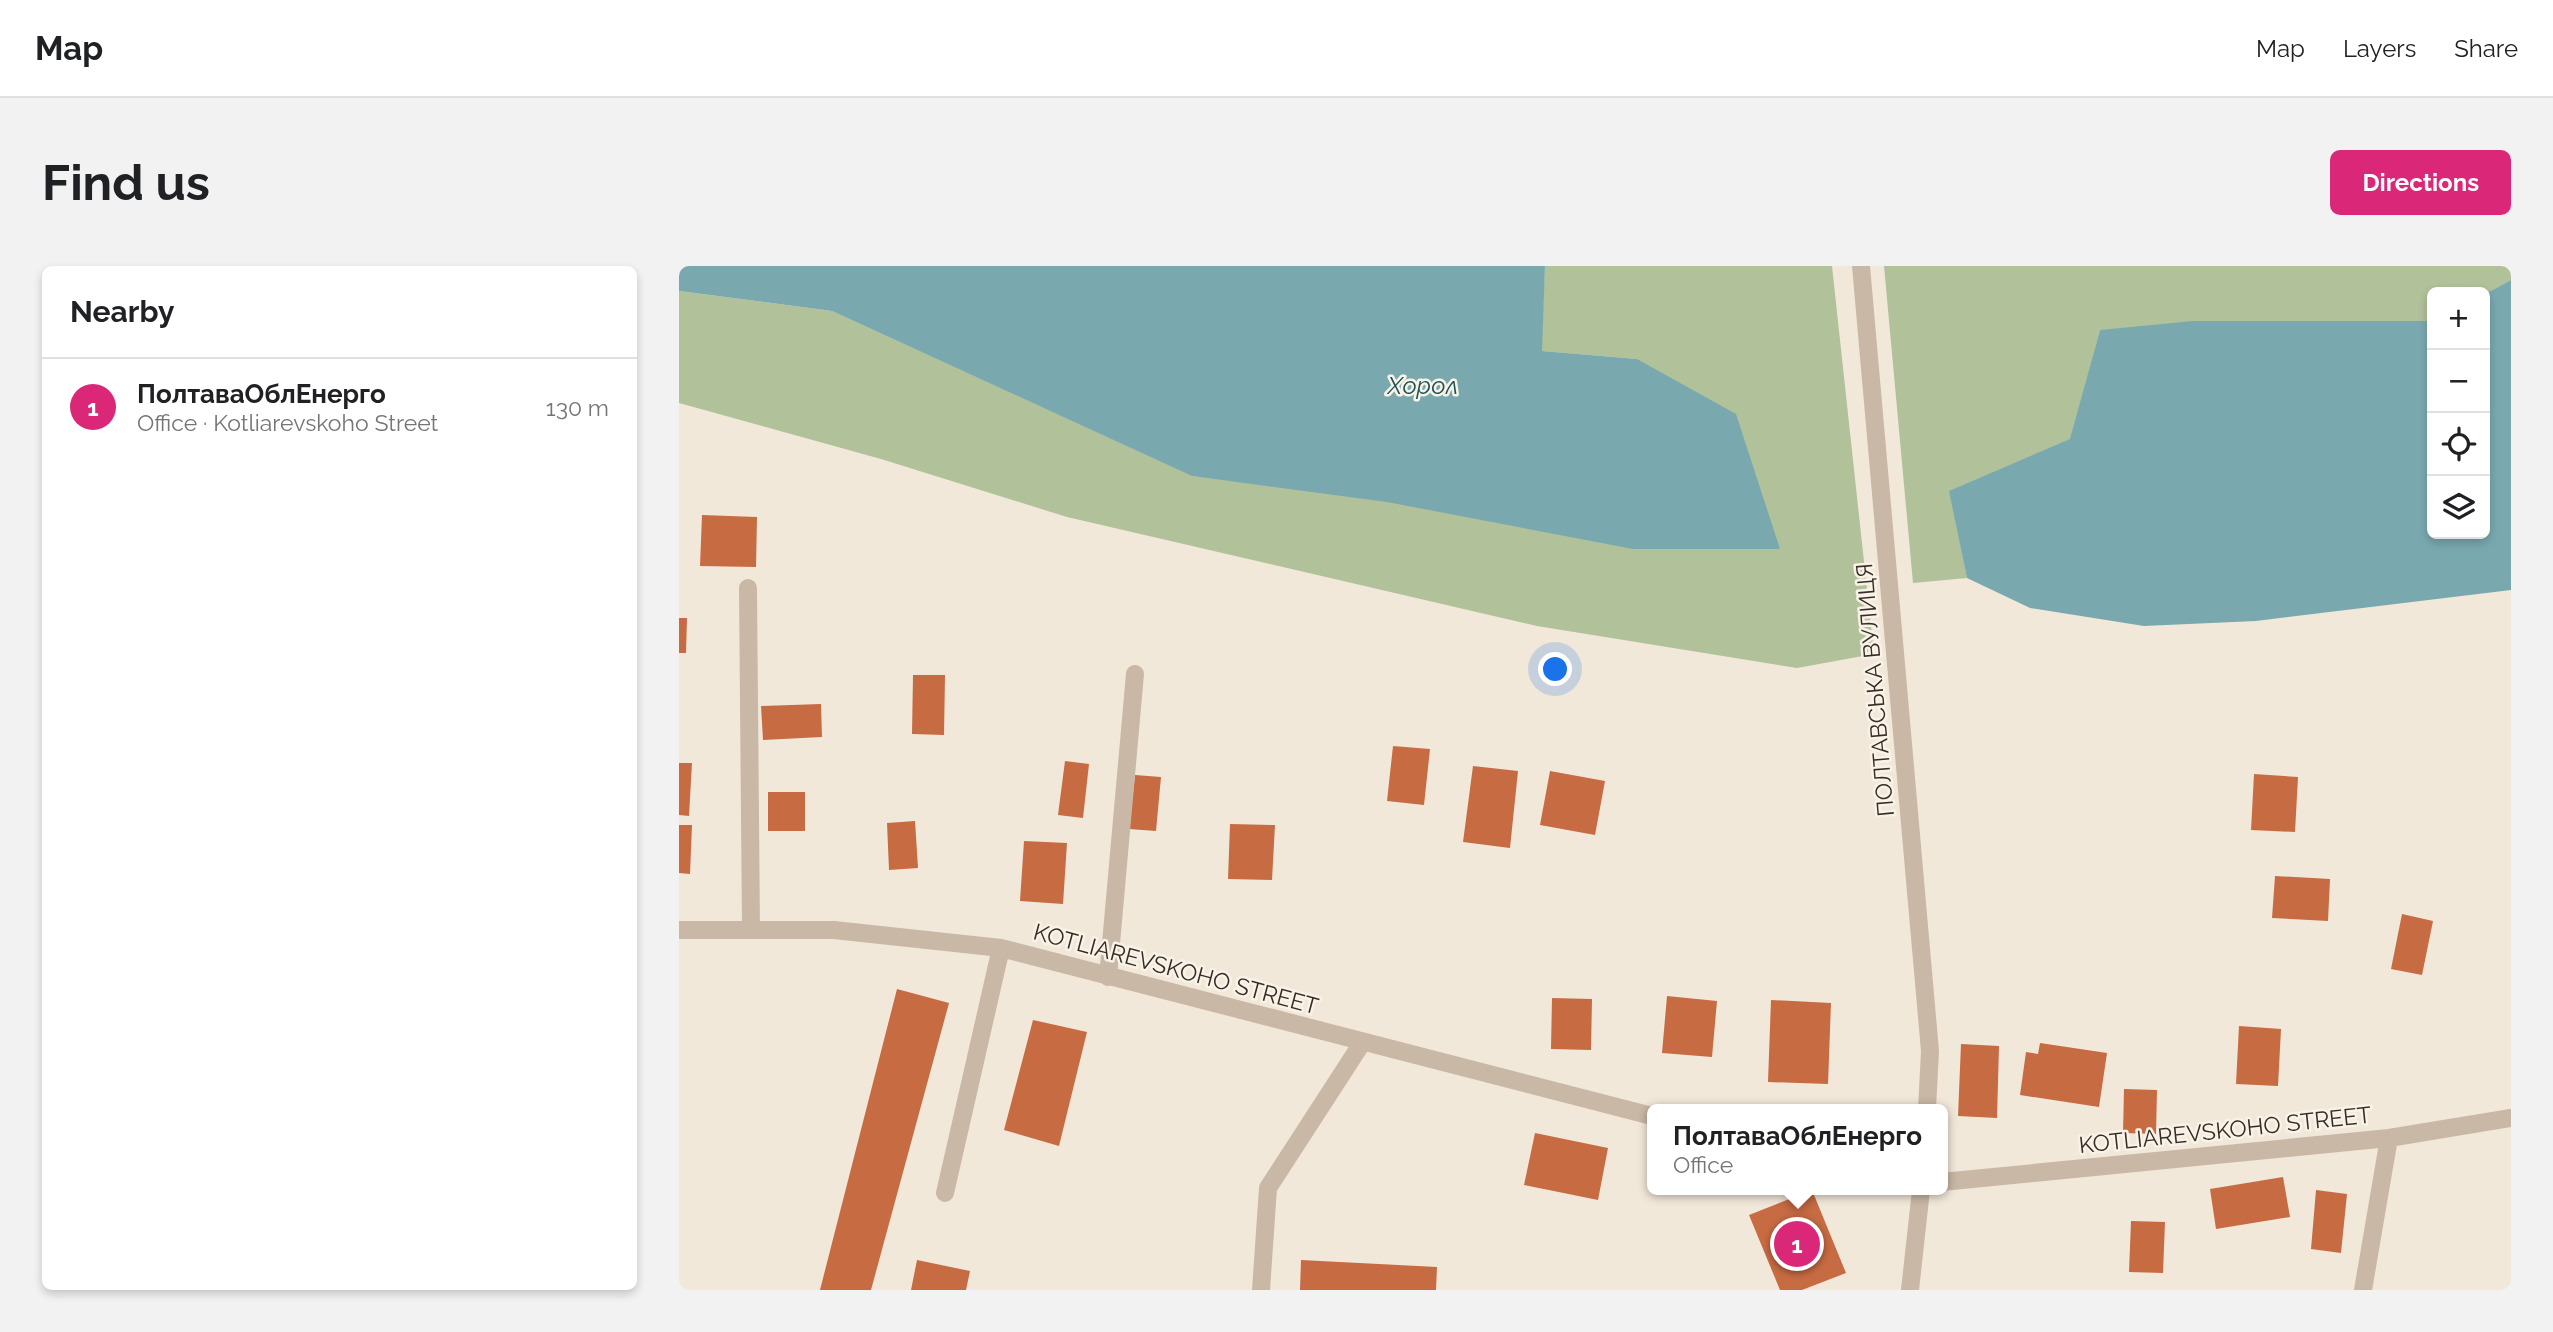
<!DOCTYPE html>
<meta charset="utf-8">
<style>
:root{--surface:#fff;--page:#f2f2f2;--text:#202124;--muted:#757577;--line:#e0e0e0;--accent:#db2777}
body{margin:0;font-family:Raleway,sans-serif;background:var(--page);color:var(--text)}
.controls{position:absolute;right:21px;top:21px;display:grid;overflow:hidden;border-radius:10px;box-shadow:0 4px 10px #0003}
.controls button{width:63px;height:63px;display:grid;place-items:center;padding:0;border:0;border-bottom:2px solid var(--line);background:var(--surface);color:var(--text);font:35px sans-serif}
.you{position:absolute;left:877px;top:404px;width:24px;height:24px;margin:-18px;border:5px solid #fff;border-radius:50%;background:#1a73e8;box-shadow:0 0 0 10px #1a73e833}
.badge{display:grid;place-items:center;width:46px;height:46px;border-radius:50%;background:var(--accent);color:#fff;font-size:23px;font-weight:700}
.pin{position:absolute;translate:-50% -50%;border:4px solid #fff;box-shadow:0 2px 7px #0006}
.popup{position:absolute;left:968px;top:838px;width:301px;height:91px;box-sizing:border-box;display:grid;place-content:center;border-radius:10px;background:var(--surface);filter:drop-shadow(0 2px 5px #0005);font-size:23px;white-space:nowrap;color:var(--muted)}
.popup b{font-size:26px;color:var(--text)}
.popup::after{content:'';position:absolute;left:50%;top:100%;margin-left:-14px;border:14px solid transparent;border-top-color:var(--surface)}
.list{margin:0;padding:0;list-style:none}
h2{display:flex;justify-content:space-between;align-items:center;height:91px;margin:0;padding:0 28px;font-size:30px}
h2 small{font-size:23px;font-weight:400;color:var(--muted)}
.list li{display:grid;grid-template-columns:46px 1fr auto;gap:21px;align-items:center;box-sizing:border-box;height:98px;padding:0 28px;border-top:2px solid var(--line)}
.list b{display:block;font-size:26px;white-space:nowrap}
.list p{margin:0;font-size:23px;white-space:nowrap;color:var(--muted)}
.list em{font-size:23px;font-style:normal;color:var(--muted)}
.icon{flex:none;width:38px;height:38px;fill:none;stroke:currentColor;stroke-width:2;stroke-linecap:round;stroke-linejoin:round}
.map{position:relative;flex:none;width:1832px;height:1024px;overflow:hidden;border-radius:10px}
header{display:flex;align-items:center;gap:42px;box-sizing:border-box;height:98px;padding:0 35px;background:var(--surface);border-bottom:2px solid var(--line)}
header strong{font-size:33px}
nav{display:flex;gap:38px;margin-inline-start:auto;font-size:24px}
.intro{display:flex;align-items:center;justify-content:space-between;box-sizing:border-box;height:168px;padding:0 42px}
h1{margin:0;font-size:49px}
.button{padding:18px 32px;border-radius:10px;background:var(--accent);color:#fff;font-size:24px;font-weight:700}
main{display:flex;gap:42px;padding:0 42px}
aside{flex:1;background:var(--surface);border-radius:10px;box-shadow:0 4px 10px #0003}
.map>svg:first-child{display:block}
.green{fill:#b1c19a}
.water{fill:#79a9af}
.building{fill:#c76b43}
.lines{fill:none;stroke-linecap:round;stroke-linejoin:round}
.minor{stroke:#cab8a6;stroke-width:18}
.labels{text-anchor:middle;stroke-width:5;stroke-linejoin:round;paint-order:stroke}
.street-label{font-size:23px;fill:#362c27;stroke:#f9f2e6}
.water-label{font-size:24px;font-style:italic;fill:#1c5057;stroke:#f9f2e6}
</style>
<header>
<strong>Map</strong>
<nav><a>Map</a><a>Layers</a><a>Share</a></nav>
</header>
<div class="intro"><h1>Find us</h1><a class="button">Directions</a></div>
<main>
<aside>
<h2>Nearby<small></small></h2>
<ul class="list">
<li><span class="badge">1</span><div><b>ПолтаваОблЕнерго</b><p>Office · Kotliarevskoho Street</p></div><em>130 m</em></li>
</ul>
</aside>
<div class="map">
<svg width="1832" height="1024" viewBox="0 0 1832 1024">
<rect width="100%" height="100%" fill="#f2e8da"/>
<!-- green -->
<path class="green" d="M866,0H1153L1195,388L1118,402L858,360L388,251L202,193L0,137V25L153,45L514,210L1101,283L958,93L862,85Z
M1205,0H1832V14L1806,28L1753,26L1751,56L1421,64L1392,173L1271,225L1288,312L1234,317Z"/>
<!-- water -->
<path class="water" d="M0,0H866L863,85L958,93L1057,148L1101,283H954L708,236L513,210L153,45L0,25Z
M1832,14V324L1577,355L1465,360L1351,342L1288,312L1270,225L1391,173L1421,64L1514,55H1753V268H1806V28Z"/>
<!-- building -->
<path class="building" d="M23,249L78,251L77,301L21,300Z
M0,352H8L7,387H0Z
M234,409H266L265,469L233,468Z
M142,438L143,471L84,474L82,440Z
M714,480L751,483L745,539L708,535Z
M386,495L410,498L404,552L379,549Z
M0,497H13L10,550L0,549Z
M794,500L839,505L831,582L784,576Z
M871,505L926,515L916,569L861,559Z
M1575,508L1619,511L1616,566L1572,564Z
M456,509L482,511L477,565L450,563Z
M89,526H126V565H89Z
M236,555L239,602L210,604L208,557Z
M551,558L596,559L593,614L549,613Z
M0,559H13L11,608L0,607Z
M345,575L388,577L384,638L341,635Z
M1596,610L1651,613L1649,655L1593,652Z
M1723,648L1754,655L1743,709L1712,703Z
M218,723L270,737L192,1024H141Z
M988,730L1038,735L1033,791L983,787Z
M873,732L913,733L912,784L872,783Z
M1092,734L1152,737L1149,818L1089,816Z
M354,754L408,766L380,880L325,864Z
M1560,760L1602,763L1599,820L1557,818Z
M1361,777L1428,787L1420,841L1341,829L1347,786L1359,788Z
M1282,778L1320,780L1318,852L1279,850Z
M1445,823L1478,824L1477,868L1444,867Z
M856,867L929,882L919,934L845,919Z
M1604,911L1611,951L1537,963L1531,923Z
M1133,924L1167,1007L1123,1024H1101L1070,949Z
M1637,924L1668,928L1662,987L1632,983Z
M1452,955L1486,956L1484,1007L1450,1006Z
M238,994L291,1005L287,1024H232Z
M622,994L758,1001L757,1024H621Z"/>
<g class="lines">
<!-- minor -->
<path class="minor" d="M1182,0L1251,785L1248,843
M69,322L72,664
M0,664H155L322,682L973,850
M429,711L456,408
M1263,916L1710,872L1832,852
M266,927L322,682
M582,1024L589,922L683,777
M1231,1024L1242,924
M1684,1024L1710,872"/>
</g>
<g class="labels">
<!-- street labels -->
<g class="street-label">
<text transform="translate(1196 424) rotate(-95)" y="8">ПОЛТАВСЬКА ВУЛИЦЯ</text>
<text transform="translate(497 703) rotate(15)" y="8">KOTLIAREVSKOHO STREET</text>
<text transform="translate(1546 864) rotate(-6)" y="8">KOTLIAREVSKOHO STREET</text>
</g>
<!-- water labels -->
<g class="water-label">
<text x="744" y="128">Хорол</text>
</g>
</g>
</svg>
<div class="controls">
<button>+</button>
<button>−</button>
<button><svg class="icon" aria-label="locate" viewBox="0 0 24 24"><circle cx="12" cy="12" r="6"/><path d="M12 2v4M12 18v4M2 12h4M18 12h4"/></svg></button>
<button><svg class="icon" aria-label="layers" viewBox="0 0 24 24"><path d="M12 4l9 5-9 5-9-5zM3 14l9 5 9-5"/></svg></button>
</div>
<div class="you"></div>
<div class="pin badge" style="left:1118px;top:978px">1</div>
<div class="popup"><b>ПолтаваОблЕнерго</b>Office</div>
</div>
</main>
